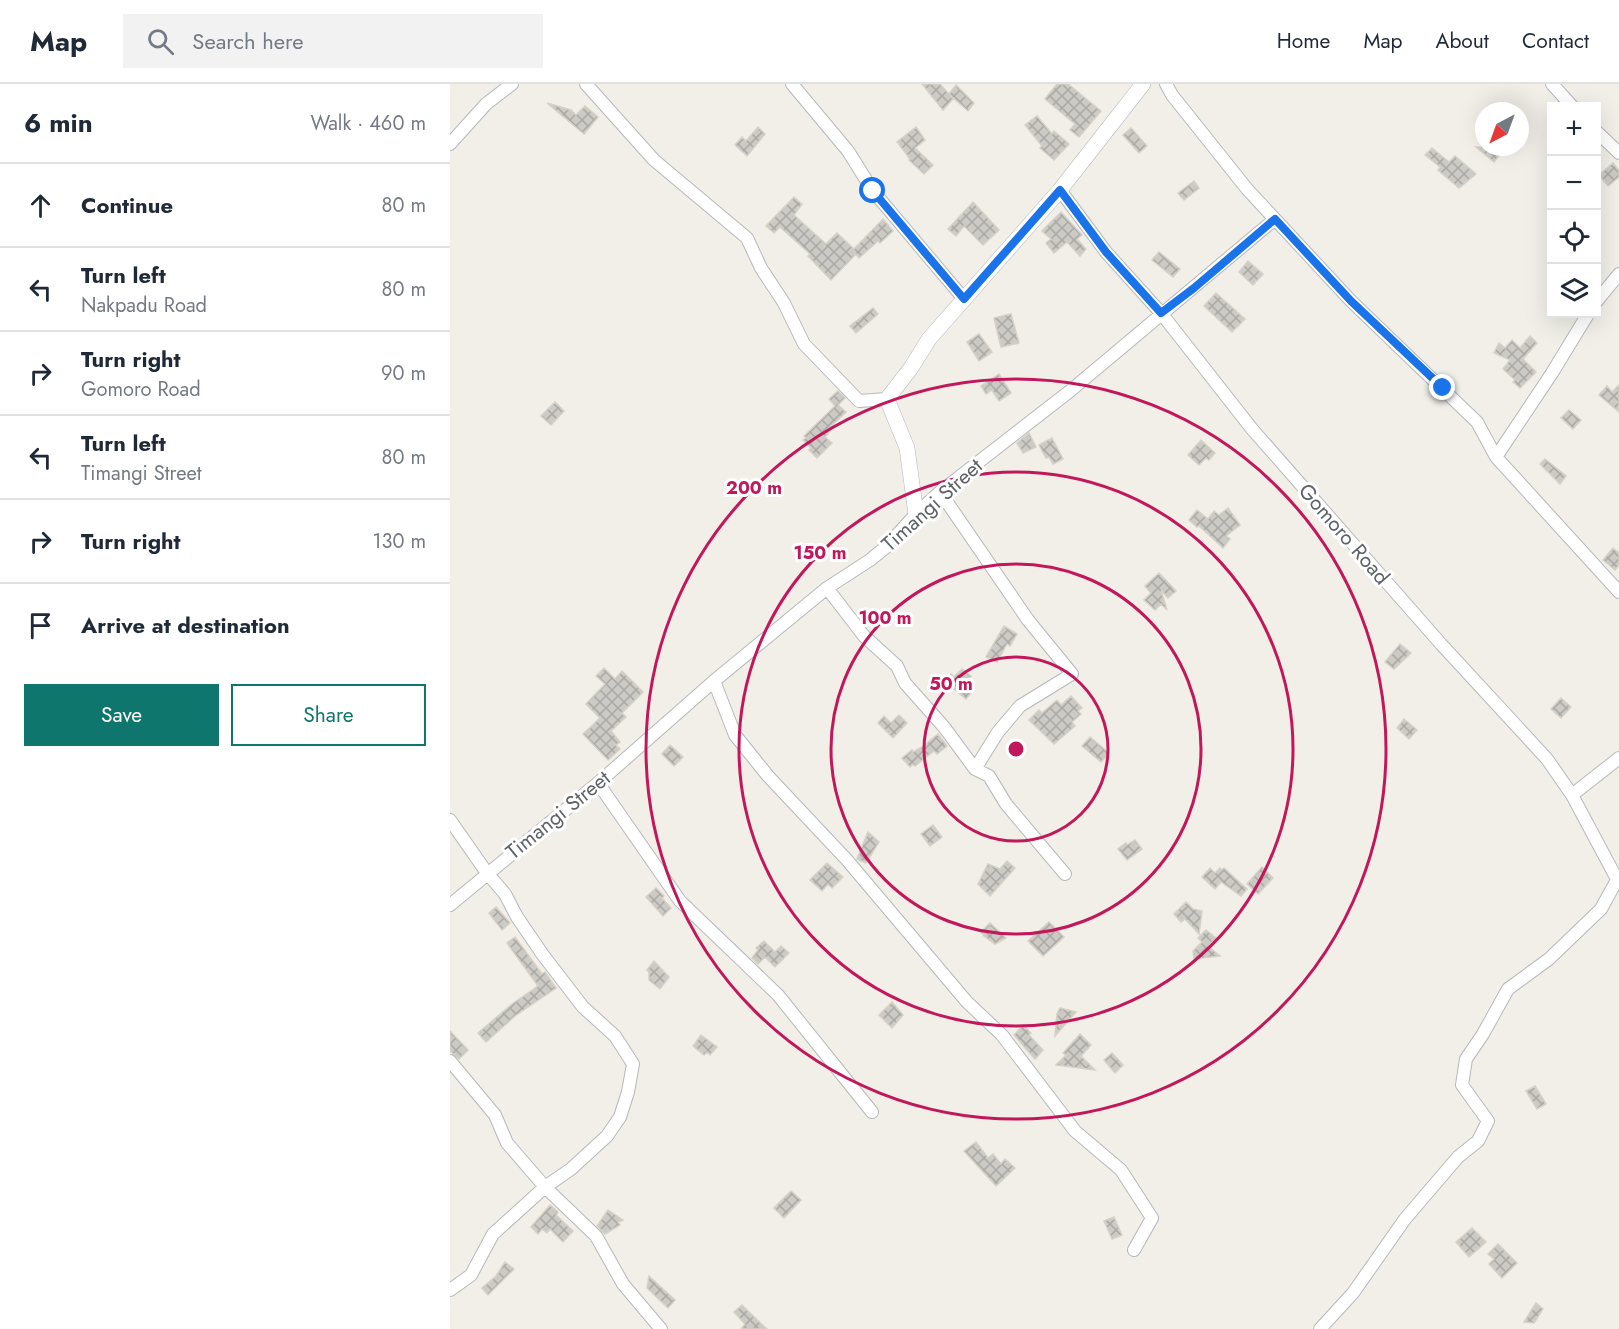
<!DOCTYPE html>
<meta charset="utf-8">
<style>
:root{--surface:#fff;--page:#f2f2f3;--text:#1f2937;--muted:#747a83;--line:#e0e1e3;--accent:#0f766e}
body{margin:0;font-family:Jost,sans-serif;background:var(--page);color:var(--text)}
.controls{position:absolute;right:18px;top:18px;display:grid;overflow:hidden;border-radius:0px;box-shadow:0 6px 24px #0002}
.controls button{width:54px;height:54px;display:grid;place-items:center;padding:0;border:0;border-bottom:2px solid var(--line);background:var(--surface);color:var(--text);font:30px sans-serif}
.compass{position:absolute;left:1025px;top:18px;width:54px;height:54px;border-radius:50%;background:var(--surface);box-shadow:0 6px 24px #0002;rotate:221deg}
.stop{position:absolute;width:18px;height:18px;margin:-14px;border:4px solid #1a73e8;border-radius:50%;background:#fff}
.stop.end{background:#1a73e8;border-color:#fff;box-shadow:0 2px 6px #0008}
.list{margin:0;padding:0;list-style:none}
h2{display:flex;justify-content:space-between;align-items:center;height:78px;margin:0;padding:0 24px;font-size:26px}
h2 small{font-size:20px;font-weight:400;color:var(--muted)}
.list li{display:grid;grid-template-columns:39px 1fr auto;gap:18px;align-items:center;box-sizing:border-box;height:84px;padding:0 24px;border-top:2px solid var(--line)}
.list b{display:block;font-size:22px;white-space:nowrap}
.list p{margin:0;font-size:20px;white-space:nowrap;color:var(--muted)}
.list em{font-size:20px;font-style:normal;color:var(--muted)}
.actions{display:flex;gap:12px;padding:18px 24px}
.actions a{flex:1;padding:14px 0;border:2px solid var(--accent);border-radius:0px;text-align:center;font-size:21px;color:var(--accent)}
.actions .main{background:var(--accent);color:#fff}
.icon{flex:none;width:33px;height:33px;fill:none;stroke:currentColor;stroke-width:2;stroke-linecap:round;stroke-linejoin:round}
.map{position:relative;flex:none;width:1169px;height:1245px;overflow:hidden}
header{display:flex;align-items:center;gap:36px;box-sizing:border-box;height:84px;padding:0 30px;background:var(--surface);border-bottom:2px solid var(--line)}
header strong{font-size:28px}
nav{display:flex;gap:33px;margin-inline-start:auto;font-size:21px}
.search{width:420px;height:54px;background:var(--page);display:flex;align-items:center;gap:15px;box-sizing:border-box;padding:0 21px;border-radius:0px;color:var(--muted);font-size:22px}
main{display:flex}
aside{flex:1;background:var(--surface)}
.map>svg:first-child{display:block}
.building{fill:url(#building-cross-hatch);stroke:#d6d1c6;stroke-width:1.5}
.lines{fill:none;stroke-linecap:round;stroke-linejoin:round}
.minor-casing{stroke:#b5b8bc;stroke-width:14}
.tertiary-casing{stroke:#b5b8bc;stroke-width:16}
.minor{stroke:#fff;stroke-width:12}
.tertiary{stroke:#fff;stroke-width:15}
.route{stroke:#1a73e8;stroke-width:8}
.ring{fill:none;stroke:#c2185b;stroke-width:3}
.labels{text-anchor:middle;stroke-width:6;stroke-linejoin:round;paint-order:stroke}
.street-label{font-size:21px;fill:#5f6368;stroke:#fff}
.centre{fill:#c2185b;stroke:#fff;stroke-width:3}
.ring-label{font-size:18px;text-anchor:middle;font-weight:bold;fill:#c2185b;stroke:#fff;stroke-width:6;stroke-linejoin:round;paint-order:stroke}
</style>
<header>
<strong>Map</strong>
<div class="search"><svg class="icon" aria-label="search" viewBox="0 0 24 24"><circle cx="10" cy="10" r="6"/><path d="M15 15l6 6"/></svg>Search here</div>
<nav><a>Home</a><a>Map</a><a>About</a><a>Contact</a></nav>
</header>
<main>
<aside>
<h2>6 min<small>Walk · 460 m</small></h2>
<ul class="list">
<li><svg class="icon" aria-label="ahead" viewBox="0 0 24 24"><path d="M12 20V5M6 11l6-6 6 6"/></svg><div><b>Continue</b></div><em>80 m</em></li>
<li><svg class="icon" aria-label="left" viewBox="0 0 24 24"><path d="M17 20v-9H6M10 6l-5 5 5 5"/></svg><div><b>Turn left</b><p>Nakpadu Road</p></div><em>80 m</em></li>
<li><svg class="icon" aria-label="right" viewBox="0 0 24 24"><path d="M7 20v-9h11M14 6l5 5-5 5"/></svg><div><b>Turn right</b><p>Gomoro Road</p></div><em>90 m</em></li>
<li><svg class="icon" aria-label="left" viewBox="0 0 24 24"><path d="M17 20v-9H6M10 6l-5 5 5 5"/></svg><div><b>Turn left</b><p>Timangi Street</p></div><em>80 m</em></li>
<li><svg class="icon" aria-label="right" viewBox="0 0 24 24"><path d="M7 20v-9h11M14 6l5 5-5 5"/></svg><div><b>Turn right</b></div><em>130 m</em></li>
<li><svg class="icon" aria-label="arrive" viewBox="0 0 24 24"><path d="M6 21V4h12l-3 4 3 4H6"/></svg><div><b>Arrive at destination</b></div></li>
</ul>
<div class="actions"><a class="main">Save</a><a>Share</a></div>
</aside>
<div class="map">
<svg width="1169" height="1245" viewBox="0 0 1169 1245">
<defs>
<pattern id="building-cross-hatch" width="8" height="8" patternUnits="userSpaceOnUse" patternTransform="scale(1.5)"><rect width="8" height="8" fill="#cccac5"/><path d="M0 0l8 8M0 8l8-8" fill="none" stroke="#a9a8a4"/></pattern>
</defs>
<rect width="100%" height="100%" fill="#f1efe8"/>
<!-- building -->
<path class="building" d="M472,0H490L499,10L506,1L524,19L518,27L501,12L503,15L493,26Z
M607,0H618L651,27L629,53L620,46L625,40L595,15Z
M97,19L121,26L126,31L135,22L148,33L134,50Z
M587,32L602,50L604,47L619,60L604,76L590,64L592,62L575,41Z
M308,43L315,50L297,72L285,61L292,53L296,57Z
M466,43L475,56L465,64L483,81L474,90L459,76L460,75L447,58Z
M681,44L697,62L689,69L673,51Z
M1026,63H1056L1044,78Z
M982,64L999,78L1005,72L1026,90L1009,104L988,86L990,83L975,71Z
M1163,79L1169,87V93L1158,102L1149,91Z
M744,97L749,104L734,116L728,109Z
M344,113L352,120L344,131L376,160L387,149L404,165L433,135L443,147L430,159L428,157L409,174L406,170L381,196L358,172L360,170L330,143L324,149L316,142Z
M523,118L549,146L533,161L514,142L506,152L498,145Z
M611,128L632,151L627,155L636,165L630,172L617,158L604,169L596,159L601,155L592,147Z
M709,168L730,185L723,193L702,176Z
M798,177L813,190L803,201L789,188Z
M766,209L795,235L782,248L754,222Z
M423,224L428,230L406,249L400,242Z
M561,230L569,259L551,263L544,234Z
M529,250L542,268L529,277L517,258Z
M1080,252L1087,259L1073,275L1086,288L1070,304L1063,298L1065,296L1053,285L1060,276L1044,269L1049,259L1055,264L1062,256L1070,264Z
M549,290L561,309L549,317L542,306L536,310L531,302Z
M1169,301V328L1149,311L1157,302L1162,308Z
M388,307L395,314L388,321L396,328L378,345L380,347L375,353L382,359L367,374L359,366L361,364L353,356L356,354L354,352L385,322L379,315Z
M105,318L114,327L101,341L91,332Z
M1119,326L1131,336L1123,345L1111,334Z
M579,349L586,363L573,369L567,359Z
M602,354L613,375L603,380L599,373L596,374L589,361Z
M751,356L765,369L759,376L756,374L749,381L738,371Z
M1095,375L1116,392L1110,400L1090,380Z
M778,424L790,441L776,452L780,455L773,464L749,442L747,443L739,436L747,426L758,435L764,427L769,431Z
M1163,464L1169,469V481L1165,486L1153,476Z
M709,489L726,507L718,514L711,506L717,526L711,520L705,526L694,516L701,509L695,502Z
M554,542L567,550L560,562L557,560L547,578L536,573Z
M950,560L961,569L944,585L935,578Z
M154,584L165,595L172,587L193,608L172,629L176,633L161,647L170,658L166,661L170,665L158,676L133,650L150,634L136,620L155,600L146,592Z
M512,585L521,592L513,601L521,609L516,615L494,597L501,590L504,593Z
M621,612L632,624L628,627L631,630L622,638L625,642L604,660L579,636L589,626L592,629L607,616L611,621Z
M1111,614L1121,623L1111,634L1101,625Z
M449,631L457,639L443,654L428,639L434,632L441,639Z
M954,635L967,646L959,655L947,644Z
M488,650L497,662L487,670L484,667L465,682L463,680L460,683L452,674L462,666L463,668L472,663Z
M640,653L659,669L651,678L632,662Z
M220,661L233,673L224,682L212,670Z
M483,741L492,753L480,762L471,750Z
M418,748L429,758L416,779L407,775Z
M685,756L692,765L677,776L668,765L676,759L677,761Z
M557,777L565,784L540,812L528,800L538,780L550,785Z
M377,779L393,793L382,804L378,800L372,807L360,796Z
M812,783L823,794L808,810L797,800Z
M760,784L765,789L770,784L772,786L774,784L797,805L791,812L771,798L765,805L752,793Z
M206,804L214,812L212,814L221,824L213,832L196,813Z
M736,818L743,825L752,827L749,850L735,835L731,838L724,830Z
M46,823L60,839L52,846L39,829Z
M599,838L614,853L593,872L578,857Z
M540,839L556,854L545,860L534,852L531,848Z
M756,846L766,854L758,862L770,872L744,875L743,867L752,858L748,854Z
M65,853L92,890L95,888L106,904L65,932L36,958L28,949L62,920L88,902L57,859Z
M314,857L325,868L331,862L339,869L325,883L315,873L308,880L302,874L308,866L306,864Z
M204,877L219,893L210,905L199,896V888L197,886Z
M442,918L453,931L442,944L429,931Z
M610,924L626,928L605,952L607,930Z
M573,941L581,949L579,951L593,966L585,975L564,951Z
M0,947L18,966L9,975L0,967Z
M630,950L641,961L631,972L645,986L606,981L616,971L613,969Z
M251,951L267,963L260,971L257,968L254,971L243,962Z
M662,969L673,981L665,989L654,976Z
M1085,1002L1096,1020L1087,1025L1076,1007Z
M526,1058L538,1074L543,1070L551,1080L555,1075L565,1084L546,1102L514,1067Z
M341,1107L351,1116L334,1134L324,1124Z
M100,1121L108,1128L106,1131L123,1147L113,1158L100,1145L97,1149L92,1145L88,1150L81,1143Z
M158,1126L173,1136L168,1138L170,1141L155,1150L147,1142Z
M664,1133L672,1151L662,1155L654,1137Z
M1022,1144L1036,1158L1019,1173L1006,1158Z
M1048,1160L1067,1179L1052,1194L1039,1180L1044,1175L1038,1170Z
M55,1178L64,1185L38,1211L32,1204L46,1192Z
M199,1192L225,1216L218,1224L197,1204Z
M1086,1219L1093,1225L1084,1239L1074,1238Z
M292,1221L300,1229L317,1245H291L295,1240L284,1228Z"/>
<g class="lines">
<defs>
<path id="minor" d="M136,0L204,76L297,154L311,184L334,219L354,260L409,317L437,315
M342,0L398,67L423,107L514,215
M716,0L722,11L797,105L901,217L1027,338L1046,373L1102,289L1138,230
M1102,0L1122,22
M1146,47L1169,69
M0,60L36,20L62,0
M610,106L656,168L711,229L802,345L991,560L1097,675L1122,711L1169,799
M1146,218L1169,190
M1046,373L1169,508
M490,408L578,536L622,590L570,622L548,648L525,685
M377,504L414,552L447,582L455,599L494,643L525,685L539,692L556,720L615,790
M264,597L285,651L318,692L397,776L517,918L552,951L625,1047L671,1086L702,1134L684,1166
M148,699L230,817L328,911L422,1028
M1122,711L1169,674
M0,736L37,789L55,810L67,833L93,871L133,923L165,952L183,980L178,1008L170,1033L157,1052L121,1085L95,1103L43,1150L21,1191L0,1206
M0,821L148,699L264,597L377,504L420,476L436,463L466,430L490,408L620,307L825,135
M0,977L45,1031L57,1059L95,1103L146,1152L173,1200L211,1245
M870,1245L903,1209L955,1135L1008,1073L1028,1057L1038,1037L1012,1001L1016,975L1033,950L1058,905L1099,875L1151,825L1167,796"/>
<path id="tertiary" d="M466,430L457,364L437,315L461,284L479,255L610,106L693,0"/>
</defs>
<!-- minor casing -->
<use href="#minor" class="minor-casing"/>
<!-- tertiary casing -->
<use href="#tertiary" class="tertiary-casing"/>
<!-- minor -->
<use href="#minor" class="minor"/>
<!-- tertiary -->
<use href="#tertiary" class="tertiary"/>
</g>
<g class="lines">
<!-- route -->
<path class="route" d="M423,107L514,215L610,106L656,168L711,229L744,204L825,135L901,217L993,304"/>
</g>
<!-- distance rings -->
<g class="ring">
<circle cx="566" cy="665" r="92"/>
<circle cx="566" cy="665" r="185"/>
<circle cx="566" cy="665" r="277"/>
<circle cx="566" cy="665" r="370"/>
</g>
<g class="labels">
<!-- street labels -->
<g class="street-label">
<text transform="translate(482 421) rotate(-42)" y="7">Timangi Street</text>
<text transform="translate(894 450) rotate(49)" y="7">Gomoro Road</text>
<text transform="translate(108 731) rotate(-39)" y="7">Timangi Street</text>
</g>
</g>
<circle cx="566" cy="665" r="9" class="centre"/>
<g class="ring-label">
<text x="304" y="410">200 m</text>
<text x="370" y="475">150 m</text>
<text x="435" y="540">100 m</text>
<text x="501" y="606">50 m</text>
</g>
</svg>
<div class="controls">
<button>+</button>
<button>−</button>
<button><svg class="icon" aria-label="locate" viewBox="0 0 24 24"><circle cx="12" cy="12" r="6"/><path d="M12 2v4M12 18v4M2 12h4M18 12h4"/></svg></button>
<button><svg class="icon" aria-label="layers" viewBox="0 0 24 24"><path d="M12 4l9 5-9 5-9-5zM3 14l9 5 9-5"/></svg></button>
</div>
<svg class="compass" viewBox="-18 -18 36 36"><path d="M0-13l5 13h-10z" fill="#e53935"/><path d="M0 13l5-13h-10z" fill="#747a83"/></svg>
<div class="stop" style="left:423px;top:107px"></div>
<div class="stop end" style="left:993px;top:304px"></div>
</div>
</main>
